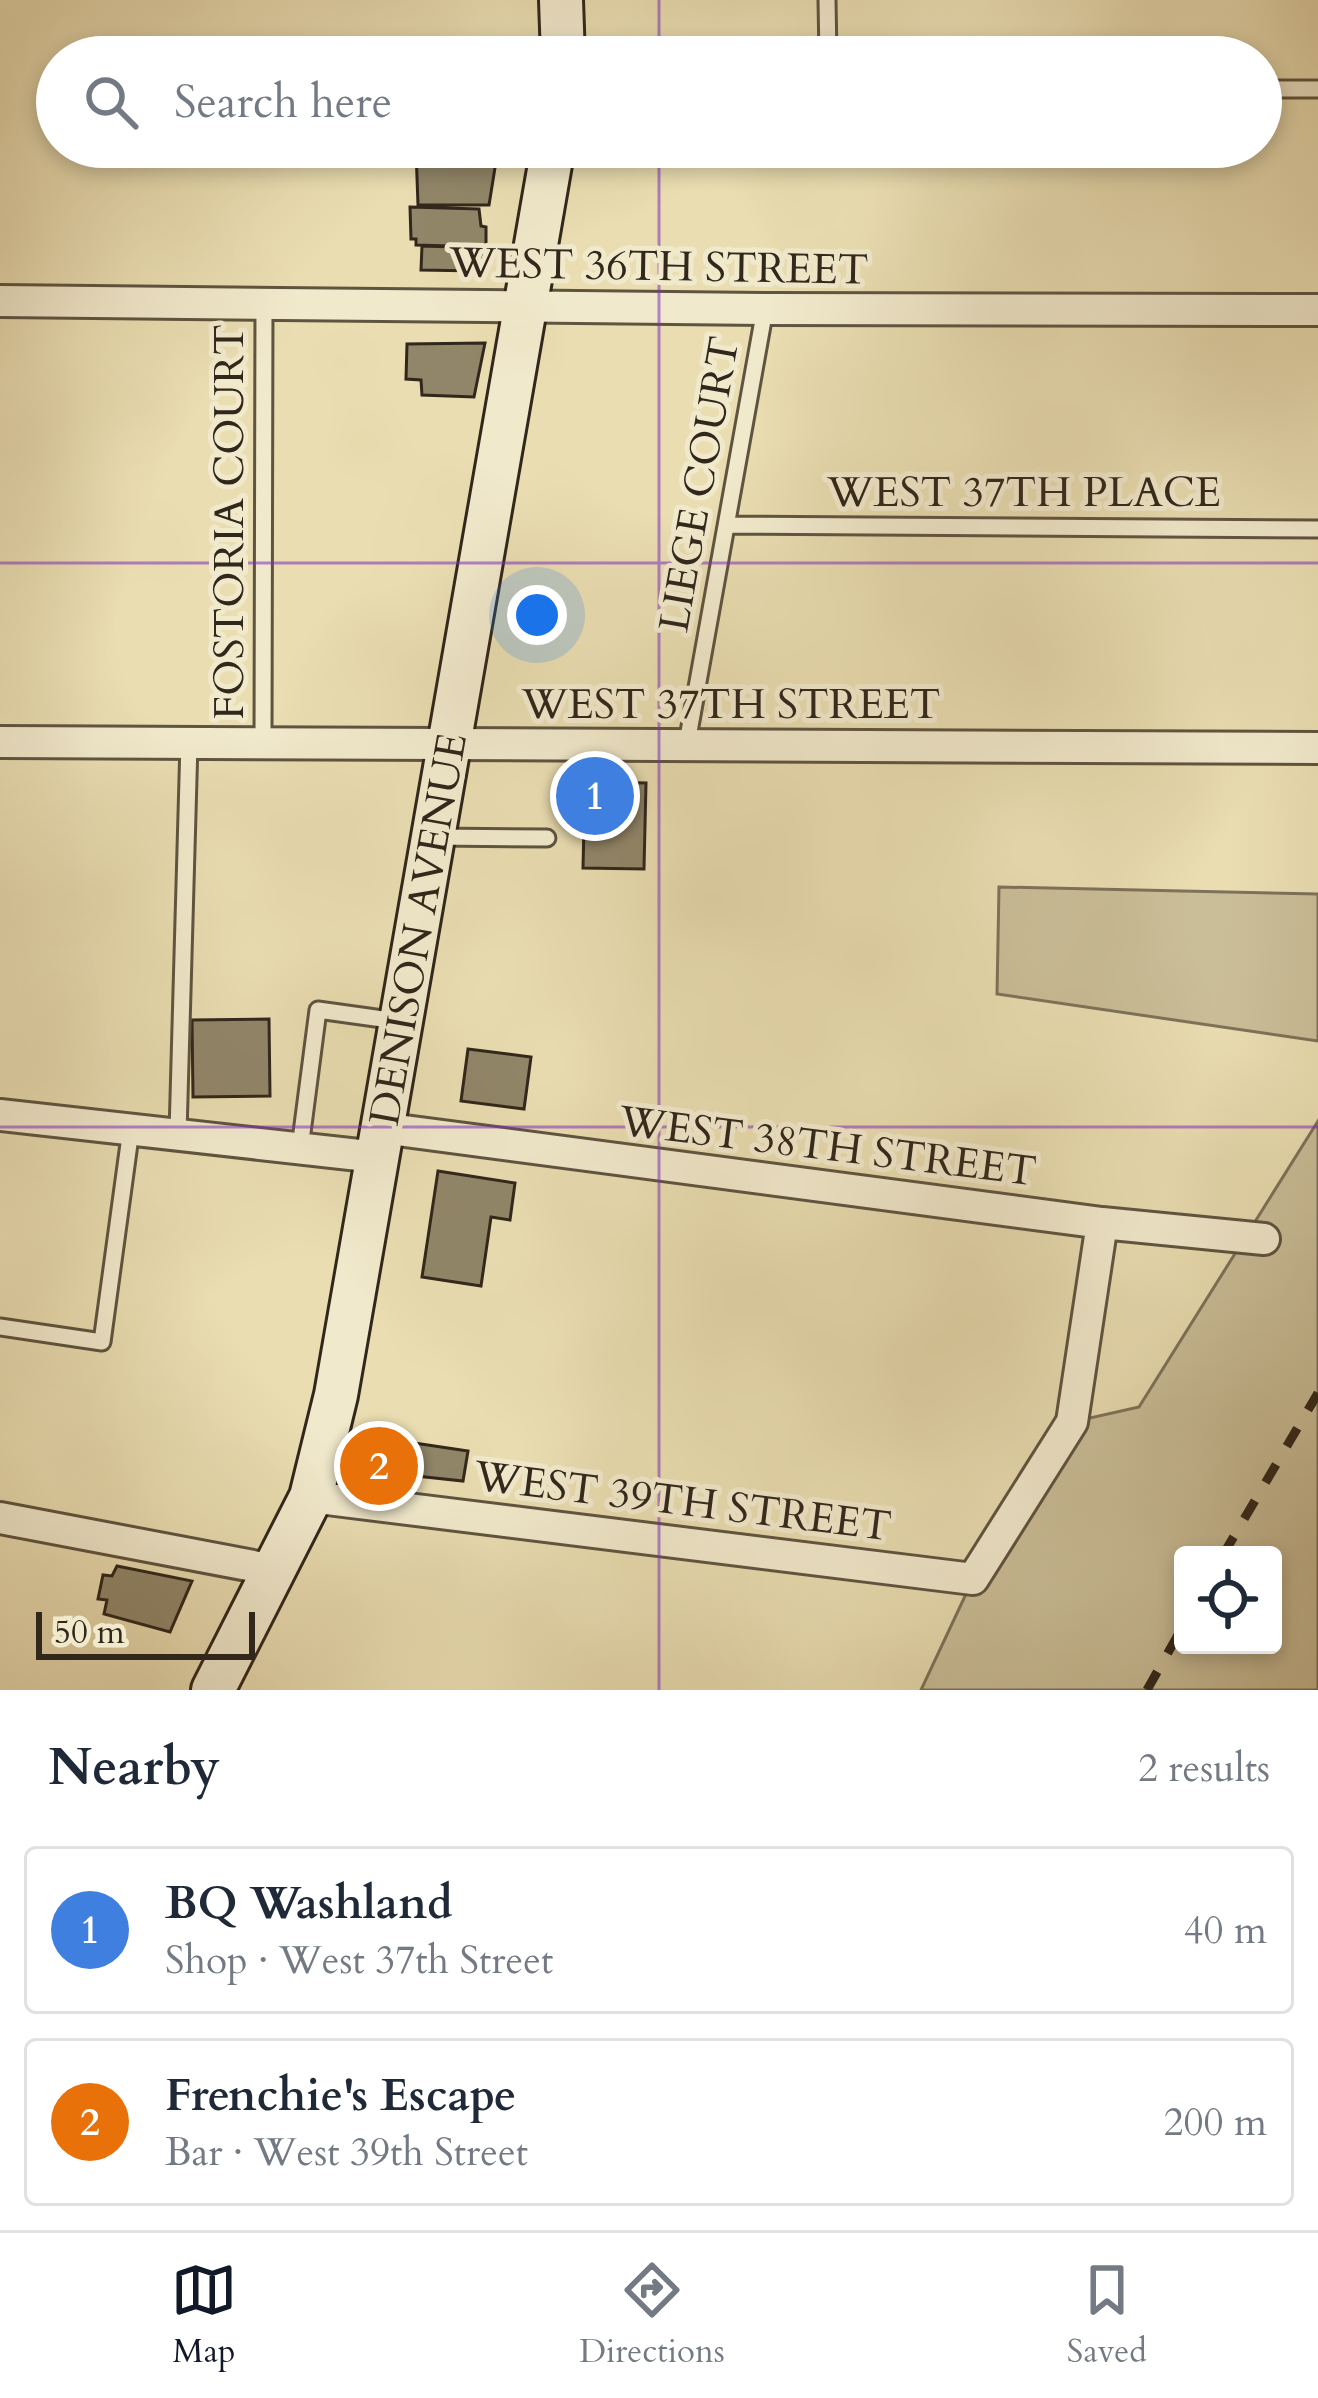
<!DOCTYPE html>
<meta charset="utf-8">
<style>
:root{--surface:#fff;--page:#f2f2f3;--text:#1f2937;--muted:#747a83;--line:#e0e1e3;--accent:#111827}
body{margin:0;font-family:Cardo,serif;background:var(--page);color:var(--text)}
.controls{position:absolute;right:36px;bottom:36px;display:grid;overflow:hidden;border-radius:12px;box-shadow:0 6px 18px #0003}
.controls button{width:108px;height:108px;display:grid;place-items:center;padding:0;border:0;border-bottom:3px solid var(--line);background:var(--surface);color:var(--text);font:60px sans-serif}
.scale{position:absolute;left:36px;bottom:30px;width:219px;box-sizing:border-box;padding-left:12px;border:6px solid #31271b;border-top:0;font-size:33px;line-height:42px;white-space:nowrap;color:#31271b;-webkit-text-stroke:9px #f1e9cc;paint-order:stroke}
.you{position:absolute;left:537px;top:615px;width:42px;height:42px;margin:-30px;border:9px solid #fff;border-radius:50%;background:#1a73e8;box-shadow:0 0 0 18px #1a73e833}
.badge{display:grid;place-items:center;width:78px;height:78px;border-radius:50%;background:var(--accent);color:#fff;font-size:39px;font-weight:700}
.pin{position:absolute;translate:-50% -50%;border:6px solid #fff;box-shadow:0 3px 12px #0006}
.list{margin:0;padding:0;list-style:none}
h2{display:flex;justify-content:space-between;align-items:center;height:156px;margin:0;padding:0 48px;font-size:51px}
h2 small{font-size:39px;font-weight:400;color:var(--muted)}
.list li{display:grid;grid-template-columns:78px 1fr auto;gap:36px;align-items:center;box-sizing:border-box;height:168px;margin:0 24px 24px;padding:0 24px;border:3px solid var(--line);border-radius:12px}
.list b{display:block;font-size:45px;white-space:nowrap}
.list p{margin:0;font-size:39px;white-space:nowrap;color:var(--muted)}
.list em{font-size:39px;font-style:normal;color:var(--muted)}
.icon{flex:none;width:66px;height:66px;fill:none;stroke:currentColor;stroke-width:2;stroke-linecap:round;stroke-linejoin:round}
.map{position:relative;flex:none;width:1318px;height:1690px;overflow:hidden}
.search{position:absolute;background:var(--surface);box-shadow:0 6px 18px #0003;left:36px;right:36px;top:36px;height:132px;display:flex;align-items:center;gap:30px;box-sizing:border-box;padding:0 42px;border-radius:66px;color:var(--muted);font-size:45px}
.sheet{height:540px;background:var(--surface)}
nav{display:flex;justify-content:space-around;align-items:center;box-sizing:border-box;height:168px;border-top:3px solid var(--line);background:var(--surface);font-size:33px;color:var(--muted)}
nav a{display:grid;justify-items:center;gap:6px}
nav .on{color:var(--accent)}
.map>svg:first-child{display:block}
.green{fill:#cabe98;stroke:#7e725a;stroke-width:3;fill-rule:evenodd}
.building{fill:#918669;stroke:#31271b;stroke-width:3}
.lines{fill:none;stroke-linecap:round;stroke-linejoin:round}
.service-casing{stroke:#5f5440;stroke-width:21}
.minor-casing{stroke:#5f5440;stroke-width:36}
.secondary-casing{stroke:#31271b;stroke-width:48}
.service{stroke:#f1e9cc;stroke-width:15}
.minor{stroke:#f1e9cc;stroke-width:30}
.secondary{stroke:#f1e9cc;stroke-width:42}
.rail{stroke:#31271b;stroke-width:9;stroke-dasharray:21 21;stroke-linecap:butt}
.grid{fill:none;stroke:#7b2cbf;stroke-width:3;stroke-opacity:0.55}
.labels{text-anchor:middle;stroke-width:10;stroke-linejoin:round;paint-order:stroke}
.street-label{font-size:42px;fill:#31271b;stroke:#f1e9cc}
</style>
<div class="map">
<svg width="1318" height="1690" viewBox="0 0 1318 1690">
<rect width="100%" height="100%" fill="#e9ddb1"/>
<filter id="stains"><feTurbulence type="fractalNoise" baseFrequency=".00167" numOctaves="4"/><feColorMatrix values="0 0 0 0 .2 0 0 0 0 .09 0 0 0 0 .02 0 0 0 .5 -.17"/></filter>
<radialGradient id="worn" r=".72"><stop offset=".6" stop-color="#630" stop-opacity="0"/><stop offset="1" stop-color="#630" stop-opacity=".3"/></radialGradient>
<!-- green -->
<path class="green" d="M999,887L1318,894V1041L997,994Z
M1318,1121V1690H921L973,1579L1072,1422L1139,1407ZM1183,1555H1273V1645H1183Z"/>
<!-- building -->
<path class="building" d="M498,149L489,205H418L416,150Z
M410,207L479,209L481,226L486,227V247L416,245V239H411Z
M422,246L484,248L478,271L421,270Z
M485,343L474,397L422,395L421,380L406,379L407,344Z
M585,782L646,783L644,869L583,868Z
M269,1019L270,1096L193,1097L192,1020Z
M468,1049L531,1057L524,1109L461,1101Z
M438,1171L515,1183L510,1220L491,1217L481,1286L422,1277Z
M401,1441L468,1451L463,1481L369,1471L373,1444L399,1448Z
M117,1566L192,1581L170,1632L104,1614L107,1600L98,1599L103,1575L112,1576Z"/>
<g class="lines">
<defs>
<path id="service" d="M827,0L828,57
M668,57L795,54
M1261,89H1318
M729,525L1318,529
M263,742L264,302
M687,743L765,309
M435,837L547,838
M178,1133L189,743
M300,1148L318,1010L397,1021
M0,1327L102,1342L131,1129"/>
<path id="minor" d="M0,301L765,309L1318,310
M0,742L1318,748
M0,1115L377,1157
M382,1128L1102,1223L1264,1239
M311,1497L973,1579L1072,1422L1102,1223
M0,1518L274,1570"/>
<path id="secondary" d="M561,0L563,57
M213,1690L311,1497L336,1395L553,147"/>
</defs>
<!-- service casing -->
<use href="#service" class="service-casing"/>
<!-- minor casing -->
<use href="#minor" class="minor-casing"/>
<!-- secondary casing -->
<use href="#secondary" class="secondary-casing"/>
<!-- service -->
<use href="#service" class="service"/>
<!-- minor -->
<use href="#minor" class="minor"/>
<!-- secondary -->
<use href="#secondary" class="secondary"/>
<!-- rail -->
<path class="rail" d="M1223,1555L1318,1393
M1147,1690L1183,1626"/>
</g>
<!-- grid -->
<path class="grid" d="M659,0V57M659,147V1690M0,563H1318M0,1127H1318"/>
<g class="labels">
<!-- street labels -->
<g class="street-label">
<text transform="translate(659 265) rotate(1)" y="15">WEST 36TH STREET</text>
<text transform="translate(698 484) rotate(-80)" y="15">LIEGE COURT</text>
<text x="1024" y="506">WEST 37TH PLACE</text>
<text transform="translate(228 522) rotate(-90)" y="15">FOSTORIA COURT</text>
<text x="731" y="718">WEST 37TH STREET</text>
<text transform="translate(417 929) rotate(-80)" y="15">DENISON AVENUE</text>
<text transform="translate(828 1145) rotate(7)" y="15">WEST 38TH STREET</text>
<text transform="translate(683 1500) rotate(7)" y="15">WEST 39TH STREET</text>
</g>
</g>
<rect width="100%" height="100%" filter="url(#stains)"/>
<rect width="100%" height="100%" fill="url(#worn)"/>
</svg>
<div class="controls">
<button><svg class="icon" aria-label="locate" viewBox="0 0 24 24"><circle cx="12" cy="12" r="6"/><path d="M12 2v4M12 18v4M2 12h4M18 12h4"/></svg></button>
</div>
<div class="scale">50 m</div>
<div class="you"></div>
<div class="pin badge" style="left:595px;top:796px;background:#3f7fe0">1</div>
<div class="pin badge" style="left:379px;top:1466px;background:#e8710a">2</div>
<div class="search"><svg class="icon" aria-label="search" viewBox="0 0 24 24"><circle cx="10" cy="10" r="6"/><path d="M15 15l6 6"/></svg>Search here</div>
</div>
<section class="sheet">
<h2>Nearby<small>2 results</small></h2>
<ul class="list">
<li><span class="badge" style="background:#3f7fe0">1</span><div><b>BQ Washland</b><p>Shop · West 37th Street</p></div><em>40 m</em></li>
<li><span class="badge" style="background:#e8710a">2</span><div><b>Frenchie's Escape</b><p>Bar · West 39th Street</p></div><em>200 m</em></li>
</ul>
</section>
<nav>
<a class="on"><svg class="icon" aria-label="map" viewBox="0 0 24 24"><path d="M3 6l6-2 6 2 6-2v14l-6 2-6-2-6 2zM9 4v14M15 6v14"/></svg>Map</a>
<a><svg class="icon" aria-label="directions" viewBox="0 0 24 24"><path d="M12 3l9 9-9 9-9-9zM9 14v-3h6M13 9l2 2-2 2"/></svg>Directions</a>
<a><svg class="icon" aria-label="saved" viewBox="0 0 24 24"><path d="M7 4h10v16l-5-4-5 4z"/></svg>Saved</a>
</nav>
